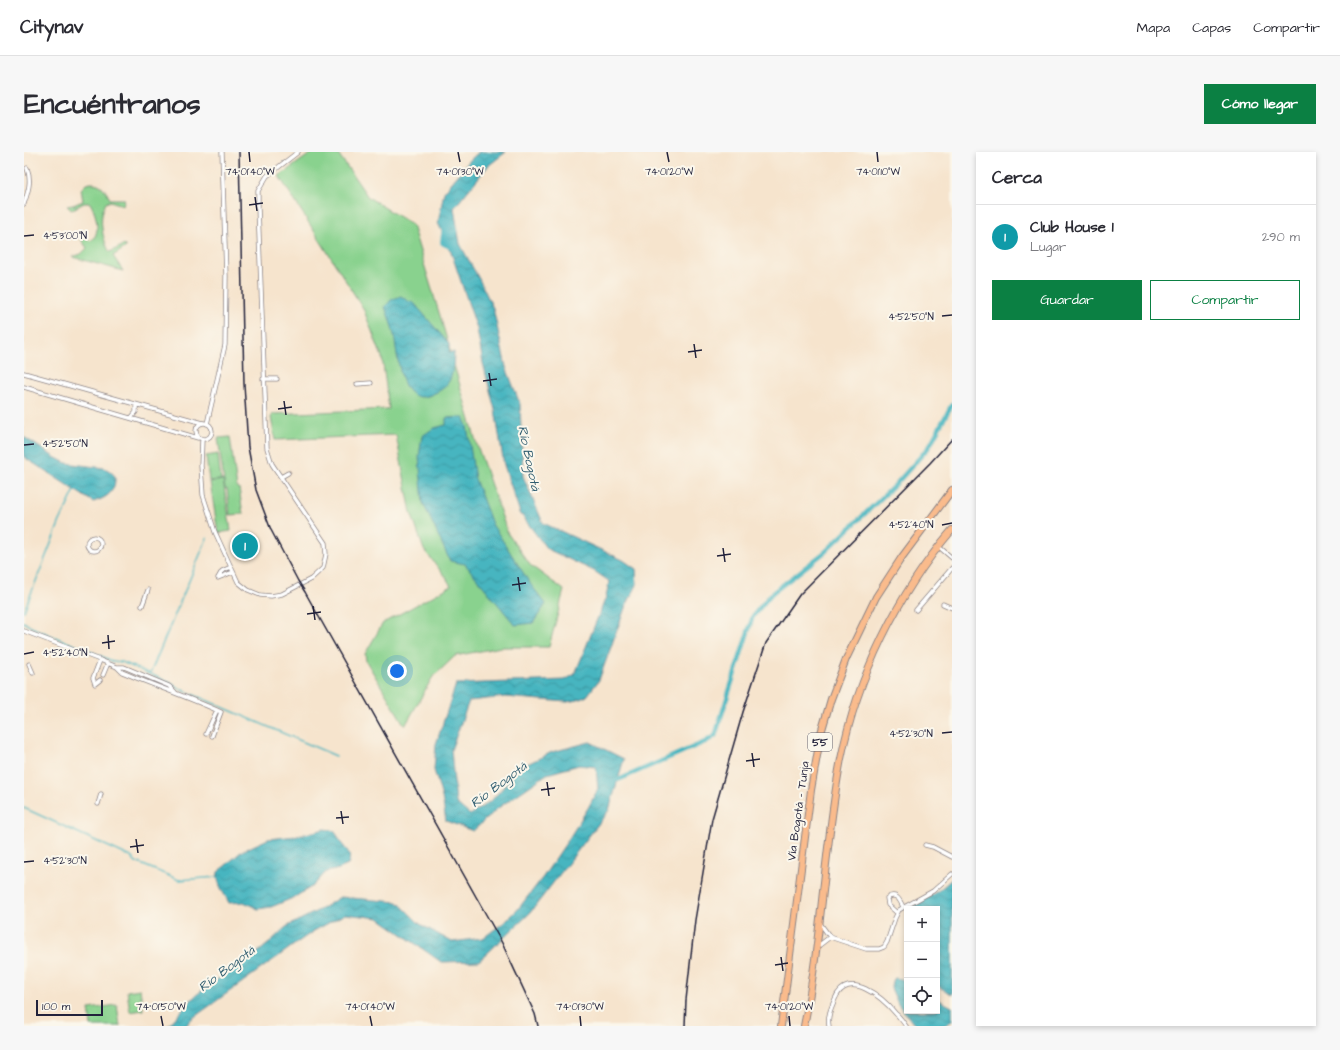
<!DOCTYPE html>
<html lang="es">
<meta charset="utf-8">
<style>
:root{--surface:#fff;--page:#f7f7f7;--text:#2b2b33;--muted:#7c7c81;--line:#e1e1e2;--accent:#0b8043}
body{margin:0;font-family:"Architects Daughter",sans-serif;background:var(--page);color:var(--text)}
.controls{position:absolute;right:12px;bottom:12px;display:grid;overflow:hidden;border-radius:0px;box-shadow:0 2px 6px #0003}
.controls button{width:36px;height:36px;display:grid;place-items:center;padding:0;border:0;border-bottom:1px solid var(--line);background:var(--surface);color:var(--text);font:20px sans-serif}
.scale{position:absolute;left:12px;bottom:10px;width:67px;box-sizing:border-box;padding-left:4px;border:2px solid #22223b;border-top:0;font-size:11px;line-height:14px;white-space:nowrap;color:#22223b;-webkit-text-stroke:3px #fbf7ec;paint-order:stroke}
.you{position:absolute;left:373px;top:519px;width:14px;height:14px;margin:-10px;border:3px solid #fff;border-radius:50%;background:#1a73e8;box-shadow:0 0 0 6px #1a73e833}
.badge{display:grid;place-items:center;width:26px;height:26px;border-radius:50%;background:var(--accent);color:#fff;font-size:13px;font-weight:700}
.pin{position:absolute;translate:-50% -50%;border:2px solid #fff;box-shadow:0 1px 4px #0006}
.list{margin:0;padding:0;list-style:none}
h2{display:flex;justify-content:space-between;align-items:center;height:52px;margin:0;padding:0 16px;font-size:17px}
h2 small{font-size:13px;font-weight:400;color:var(--muted)}
.list li{display:grid;grid-template-columns:26px 1fr auto;gap:12px;align-items:center;box-sizing:border-box;height:64px;padding:0 16px;border-top:1px solid var(--line)}
.list b{display:block;font-size:15px;white-space:nowrap}
.list p{margin:0;font-size:13px;white-space:nowrap;color:var(--muted)}
.list em{font-size:13px;font-style:normal;color:var(--muted)}
.actions{display:flex;gap:8px;padding:12px 16px}
.actions a{flex:1;padding:9px 0;border:1px solid var(--accent);border-radius:0px;text-align:center;font-size:14px;color:var(--accent)}
.actions .main{background:var(--accent);color:#fff}
.icon{flex:none;width:22px;height:22px;fill:none;stroke:currentColor;stroke-width:2;stroke-linecap:round;stroke-linejoin:round}
.map{position:relative;flex:none;width:928px;height:874px;overflow:hidden;border-radius:0px}
header{display:flex;align-items:center;gap:24px;box-sizing:border-box;height:56px;padding:0 20px;background:var(--surface);border-bottom:1px solid var(--line)}
header strong{font-size:19px}
nav{display:flex;gap:22px;margin-inline-start:auto;font-size:14px}
.intro{display:flex;align-items:center;justify-content:space-between;box-sizing:border-box;height:96px;padding:0 24px}
h1{margin:0;font-size:28px}
.button{padding:10px 18px;border-radius:0px;background:var(--accent);color:#fff;font-size:14px;font-weight:700}
main{display:flex;gap:24px;padding:0 24px}
aside{flex:1;background:var(--surface);border-radius:0px;box-shadow:0 2px 6px #0003}
.map>svg:first-child{display:block}
.park{fill:#89d28e;stroke:#567a64}
.water{fill:url(#water-waves);stroke:#346c7e}
.lines{fill:none;stroke-linecap:round;stroke-linejoin:round}
.stream{stroke:#46b5c0;stroke-width:1.5}
.canal{stroke:#46b5c0;stroke-width:4.5}
.river{stroke:#46b5c0;stroke-width:8}
.minor-tunnel{stroke:#ccbdb0;stroke-width:3.5;stroke-dasharray:3.5 2;stroke-linecap:butt}
.minor-casing{stroke:#8c8384;stroke-width:5}
.trunk-casing{stroke:#8c8384;stroke-width:8}
.minor{stroke:#fff;stroke-width:3.5}
.trunk{stroke:#fabb8c;stroke-width:6}
.rail{stroke:#22223b;stroke-width:1.5}
.ticks{fill:none;stroke:#22223b;stroke-width:1.5}
.labels{text-anchor:middle;stroke-width:4;stroke-linejoin:round;paint-order:stroke}
.shield{fill:#fbf7ec;stroke:#636270;stroke-width:1}
.shield-label{font-size:11px;font-weight:bold;fill:#22223b}
.street-label{font-size:12px;fill:#22223b;stroke:#fbf7ec}
.water-label{font-size:13px;font-style:italic;fill:#305d70;stroke:#fbf7ec}
.ticks-label{font-size:10px;text-anchor:middle;fill:#22223b;stroke:#fbf7ec;stroke-width:4;stroke-linejoin:round;paint-order:stroke}
</style>
<header>
<strong>Citynav</strong>
<nav><a>Mapa</a><a>Capas</a><a>Compartir</a></nav>
</header>
<div class="intro"><h1>Encuéntranos</h1><a class="button">Cómo llegar</a></div>
<main>
<div class="map">
<svg width="928" height="874" viewBox="0 0 928 874">
<defs>
<pattern id="water-waves" width="16" height="10" patternUnits="userSpaceOnUse"><rect width="16" height="10" fill="#46b5c0"/><path d="M0 5q4-4 8 0t8 0" fill="none" stroke="#3a939d"/></pattern>
</defs>
<rect width="100%" height="100%" fill="#fbf7ec"/>
<filter id="ink" filterUnits="userSpaceOnUse"><feTurbulence type="fractalNoise" baseFrequency=".025" numOctaves="2"/><feDisplacementMap in="SourceGraphic" scale="8" xChannelSelector="R" yChannelSelector="G"/><feConvolveMatrix kernelMatrix="1 2 1 2 8 2 1 2 1" color-interpolation-filters="sRGB"/></filter>
<filter id="wash" filterUnits="userSpaceOnUse"><feTurbulence type="fractalNoise" baseFrequency=".012" numOctaves="4" result="noise"/><feDisplacementMap in="SourceGraphic" scale="16" xChannelSelector="R" yChannelSelector="G"/><feGaussianBlur stdDeviation="0.9" result="paint"/><feColorMatrix in="noise" values="0 0 0 0 0 0 0 0 0 0 0 0 0 0 0 0 0 1.4 0 .05"/><feComposite in="paint" operator="in"/></filter>
<g filter="url(#wash)">
<rect width="100%" height="100%" fill="#f6e4cd"/>
<!-- park -->
<path class="park" d="M289,0H313L344,45L388,73L417,167L453,293L484,382L506,413L540,438L525,495H477L431,504L408,526L381,574L342,509L341,502L359,471L427,434L421,424L400,398L387,361L372,283L251,288L247,265L249,262L365,257L358,205L339,156L255,24Z
M67,31C79,31 81,38 86,47H101L99,53L86,49L82,51C74,65 78,85 85,99L86,100L100,93L102,95L89,104L99,119L48,105L57,102L63,96L54,83L56,81L66,89C78,84 72,60 66,51H60L47,58L43,54L49,53L59,49L57,37L62,32Z
M206,285L213,336H215L219,362L206,363L203,337H201L194,286Z
M194,302L197,328L185,329L182,304Z
M199,328L207,379L194,381L186,330Z
M116,837L119,858L106,860L103,839Z
M93,853L96,874H67L65,857Z"/>
<!-- water -->
<path class="water" d="M455,0H482L464,14L430,56L436,92L455,127L469,156L482,215L496,252L499,324L519,371L599,408L612,417L613,433L601,456L575,528L563,544L554,548L543,550L481,545L445,549L427,598L432,651L446,663L468,648L497,615L528,600L566,590L600,607L585,658L506,761L455,809L417,810L355,766L321,762L288,780L166,868L162,874H144L170,845L187,831L216,815L244,792L262,775L297,757L316,745L374,750L396,772L428,790L459,786L482,769L494,757L519,725L542,691L564,656L574,637L572,615L555,613L523,622L474,656L449,679L422,669L418,645L410,618L412,592L432,532L541,528L551,522L582,445L585,429L570,419L523,397L496,361L480,313L471,258L459,211L453,177L425,94L414,71L420,40L447,7Z
M377,144L384,149L390,151L425,192V201L430,200C429,216 430,232 413,240C405,244 397,248 388,242C374,233 373,194 369,179C367,171 364,163 361,155L367,148Z
M439,265L443,274L451,327L468,372L507,433L522,452L509,471L491,473L441,412L426,409L399,351L395,305L398,284L410,276L422,273V266Z
M0,285L30,305L42,311L72,315C80,315 86,318 91,324C92,340 83,346 69,350L0,305Z
M301,677L311,679C313,683 315,687 317,691C324,700 328,701 324,713L315,717L302,720L289,734L269,746L247,755L234,757L220,750L205,751C200,741 192,731 194,720L218,699L244,687L273,684Z
M928,727V842L913,834V757H888L890,754L914,739Z
M871,826L877,827L883,830V859H913V847L928,855V869L919,874H893L889,871L874,852L867,836L868,829Z"/>
<g class="lines">
<!-- stream -->
<path class="stream" d="M0,459L36,369L51,338
M0,470L7,475L91,510H98L147,531L154,536L312,604
M126,522L183,386
M0,656L107,705L112,710L155,728L193,725"/>
<!-- canal -->
<path class="canal" d="M594,628L681,590L691,584L729,464L747,442L801,400L872,332L905,295L928,252"/>
<!-- river -->
<path class="river" d="M422,75L420,90L434,97"/>
</g>
</g>
<g filter="url(#ink)">
<g class="lines">
<!-- minor-tunnel -->
<path class="minor-tunnel" d="M264,321L268,318"/>
<defs>
<path id="minor" d="M0,52C4,40 8,29 3,16
M0,221L179,271
M239,227H253
M333,232L347,231
M0,235L174,286
M107,266L112,260V253
M172 279a8 8 0 1 1 16 0a8 8 0 1 1-16 0Z
M183,272L201,193L202,124L198,0
M178,287L177,314L179,343L191,380L207,415L214,430L224,438L236,443L247,444L258,442L287,427L299,416L302,402L301,391L248,312L243,296L234,55V39L243,24L274,0
M257,325L264,321
M63 392a7 7 0 1 1 14 0a7 7 0 1 1-14 0Z
M914,394L928,406
M194,426L198,419L207,415
M194,426L209,420
M919,452L928,456
M118,454L124,438
M892,458L928,416
M0,479L76,508L93,515L98,520C131,534 164,545 197,560L188,584
M76,508L69,526L71,532L76,528
M5,512L9,521
M93,515H100L145,534L151,540
M79,523L84,511
M182,582L193,558
M74,652L77,642
M901,693L909,695L928,705
M873,761L864,753L863,746C872,740 876,748 879,755
M795,770L806,785L842,797H855L860,795L863,790L871,766L875,758L909,739L928,722
M793,795L806,785
M805,874C803,865 807,856 811,847C824,816 859,846 872,862C876,865 879,870 882,874"/>
<path id="trunk" d="M757,874L787,638L797,581L807,547L822,507L852,445L878,405L928,338
M780,874C798,786 800,695 817,607C833,525 874,441 928,378"/>
</defs>
<!-- minor casing -->
<use href="#minor" class="minor-casing"/>
<!-- trunk casing -->
<use href="#trunk" class="trunk-casing"/>
<!-- minor -->
<use href="#minor" class="minor"/>
<!-- trunk -->
<use href="#trunk" class="trunk"/>
<!-- rail -->
<path class="rail" d="M215,0L220,232L224,295L232,338L247,378L274,429L281,440L478,791L511,862L514,874
M661,874L662,848L671,768L688,667L719,560L742,491L776,442L906,311L928,287"/>
</g>
</g>
<!-- ticks -->
<path class="ticks" d="M225,0L226,10M434,0L436,10M643,0L645,10M853,0L854,10M231,45L233,59M225,53L239,51M0,84L10,83M918,164L928,163M670,192L672,206M664,200L678,198M465,221L467,234M459,229L473,227M260,249L262,263M254,257L268,255M0,293L10,292M918,373L928,371M699,396L701,410M693,404L707,402M494,425L496,439M488,433L502,431M289,454L291,468M283,462L297,460M84,483L85,497M78,491L91,489M0,502L10,500M918,581L928,580M728,601L730,615M722,609L736,607M523,630L525,644M517,638L531,636M317,659L319,672M312,666L325,665M112,687L114,701M106,695L120,693M0,710L10,709M757,805L759,819M751,813L764,811M137,864L139,874M346,864L348,874M556,864L557,874M765,864L766,874"/>
<g class="labels">
<!-- shield labels -->
<rect class="shield" x="784" y="581" width="24" height="18" rx="3"/>
<g class="shield-label">
<text x="796" y="594">55</text>
</g>
<!-- street labels -->
<g class="street-label">
<text transform="translate(774 659) rotate(-82)" y="4">Vía Bogotá - Tunja</text>
</g>
<!-- water labels -->
<g class="water-label">
<text transform="translate(506 306) rotate(78)" y="5">Río Bogotá</text>
<text transform="translate(474 632) rotate(-37)" y="5">Río Bogotá</text>
<text transform="translate(202 816) rotate(-37)" y="5">Río Bogotá</text>
</g>
</g>
<g class="ticks-label">
<text x="226" y="23">74°01'40"W</text>
<text x="436" y="23">74°01'30"W</text>
<text x="645" y="23">74°01'20"W</text>
<text x="854" y="23">74°01'10"W</text>
<text x="41" y="87">4°53'00"N</text>
<text x="887" y="168">4°52'50"N</text>
<text x="41" y="295">4°52'50"N</text>
<text x="887" y="376">4°52'40"N</text>
<text x="41" y="504">4°52'40"N</text>
<text x="887" y="585">4°52'30"N</text>
<text x="41" y="712">4°52'30"N</text>
<text x="137" y="858">74°01'50"W</text>
<text x="346" y="858">74°01'40"W</text>
<text x="556" y="858">74°01'30"W</text>
<text x="765" y="858">74°01'20"W</text>
</g>
</svg>
<div class="controls">
<button>+</button>
<button>−</button>
<button><svg class="icon" aria-label="locate" viewBox="0 0 24 24"><circle cx="12" cy="12" r="6"/><path d="M12 2v4M12 18v4M2 12h4M18 12h4"/></svg></button>
</div>
<div class="scale">100 m</div>
<div class="you"></div>
<div class="pin badge" style="left:221px;top:394px;background:#0f9aa8">1</div>
</div>
<aside>
<h2>Cerca<small></small></h2>
<ul class="list">
<li><span class="badge" style="background:#0f9aa8">1</span><div><b>Club House 1</b><p>Lugar</p></div><em>290 m</em></li>
</ul>
<div class="actions"><a class="main">Guardar</a><a>Compartir</a></div>
</aside>
</main>
